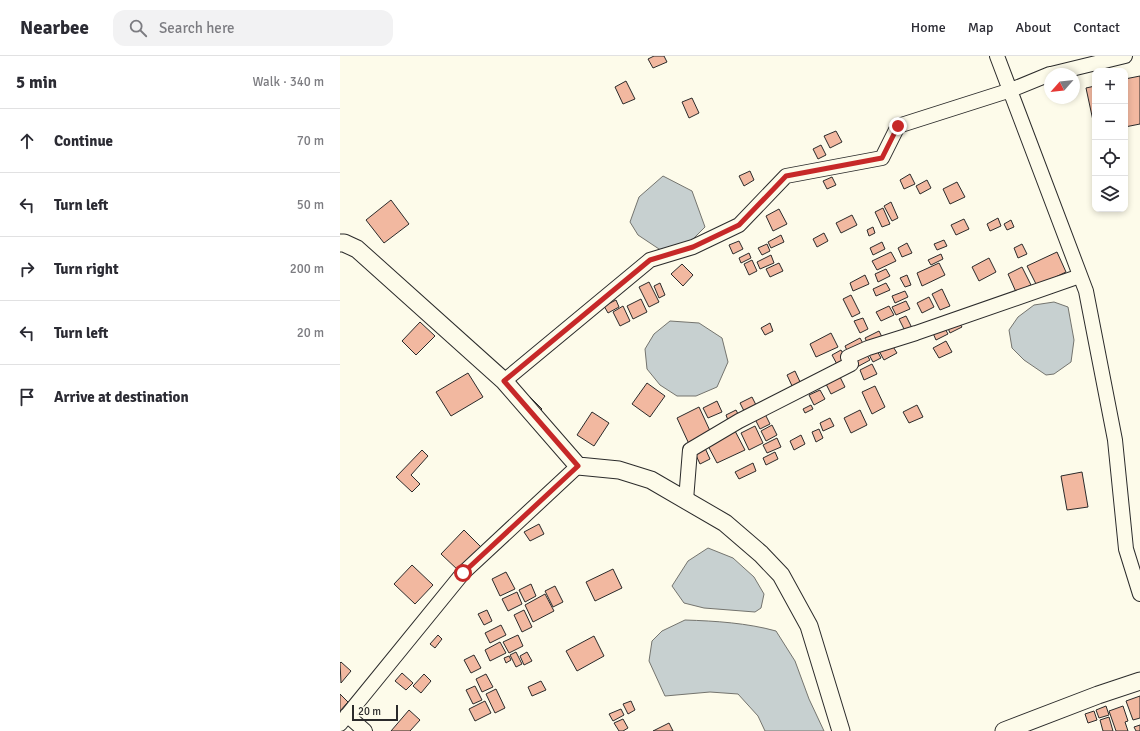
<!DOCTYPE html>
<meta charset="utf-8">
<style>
:root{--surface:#fff;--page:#f2f2f3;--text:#2b2b33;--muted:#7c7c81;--line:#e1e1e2}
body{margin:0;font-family:Signika,sans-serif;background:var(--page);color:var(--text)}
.controls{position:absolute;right:12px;top:12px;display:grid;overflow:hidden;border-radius:8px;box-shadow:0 2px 6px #0003}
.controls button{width:36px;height:36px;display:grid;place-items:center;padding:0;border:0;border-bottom:1px solid var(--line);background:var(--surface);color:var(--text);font:20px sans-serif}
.compass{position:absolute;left:704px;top:12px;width:36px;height:36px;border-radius:50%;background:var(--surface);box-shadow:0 2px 6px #0003;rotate:243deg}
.scale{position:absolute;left:12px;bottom:10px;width:46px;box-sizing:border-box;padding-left:4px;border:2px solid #2b2b2b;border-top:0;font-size:11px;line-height:14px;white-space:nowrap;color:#2b2b2b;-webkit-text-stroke:3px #fdfbea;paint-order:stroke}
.stop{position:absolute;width:12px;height:12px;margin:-9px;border:3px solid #c62828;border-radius:50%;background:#fff}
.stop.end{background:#c62828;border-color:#fff;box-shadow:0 1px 4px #0008}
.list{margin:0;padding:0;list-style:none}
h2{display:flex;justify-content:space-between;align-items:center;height:52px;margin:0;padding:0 16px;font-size:17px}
h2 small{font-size:13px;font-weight:400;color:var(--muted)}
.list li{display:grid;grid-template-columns:26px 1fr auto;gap:12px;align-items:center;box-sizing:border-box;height:64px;padding:0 16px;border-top:1px solid var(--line)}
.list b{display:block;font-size:15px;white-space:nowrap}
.list em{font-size:13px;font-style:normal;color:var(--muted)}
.icon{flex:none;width:22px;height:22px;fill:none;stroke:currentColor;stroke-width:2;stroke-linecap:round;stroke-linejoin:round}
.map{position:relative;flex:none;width:800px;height:675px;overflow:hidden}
header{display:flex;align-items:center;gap:24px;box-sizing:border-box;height:56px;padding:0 20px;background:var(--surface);border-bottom:1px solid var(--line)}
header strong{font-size:19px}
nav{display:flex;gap:22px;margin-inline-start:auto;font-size:14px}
.search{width:280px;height:36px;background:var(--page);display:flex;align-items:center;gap:10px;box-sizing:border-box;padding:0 14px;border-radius:12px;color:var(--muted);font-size:15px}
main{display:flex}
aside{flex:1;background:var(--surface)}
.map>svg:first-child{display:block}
.water{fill:#c7d0d0;stroke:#74746e}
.building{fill:#f2b8a0;stroke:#2b2b2b}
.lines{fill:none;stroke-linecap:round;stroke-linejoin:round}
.minor-casing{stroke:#2b2b2b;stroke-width:16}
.tertiary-casing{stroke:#2b2b2b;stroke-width:19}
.minor{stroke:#fdfbea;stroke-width:14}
.tertiary{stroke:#fdfbea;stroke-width:17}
.route{stroke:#c62828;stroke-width:5}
</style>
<header>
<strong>Nearbee</strong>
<div class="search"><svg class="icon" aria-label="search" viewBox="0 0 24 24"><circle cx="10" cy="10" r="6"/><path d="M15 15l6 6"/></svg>Search here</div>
<nav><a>Home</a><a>Map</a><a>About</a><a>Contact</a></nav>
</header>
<main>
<aside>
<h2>5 min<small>Walk · 340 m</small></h2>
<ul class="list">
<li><svg class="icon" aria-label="ahead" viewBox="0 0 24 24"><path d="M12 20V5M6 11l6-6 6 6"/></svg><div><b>Continue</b></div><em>70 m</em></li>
<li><svg class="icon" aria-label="left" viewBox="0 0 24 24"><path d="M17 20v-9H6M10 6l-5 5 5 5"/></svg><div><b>Turn left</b></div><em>50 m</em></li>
<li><svg class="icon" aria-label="right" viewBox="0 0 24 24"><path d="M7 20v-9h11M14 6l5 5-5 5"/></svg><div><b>Turn right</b></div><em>200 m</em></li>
<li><svg class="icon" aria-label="left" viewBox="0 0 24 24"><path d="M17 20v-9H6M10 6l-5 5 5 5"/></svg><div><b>Turn left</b></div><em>20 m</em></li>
<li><svg class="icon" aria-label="arrive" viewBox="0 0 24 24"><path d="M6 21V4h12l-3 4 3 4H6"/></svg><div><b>Arrive at destination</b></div></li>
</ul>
</aside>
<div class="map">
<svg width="800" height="675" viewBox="0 0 800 675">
<rect width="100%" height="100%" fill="#fdfbea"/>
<!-- water -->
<path class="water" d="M323,120L352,135L365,171L346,190L325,197L298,179L290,166L299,141Z
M714,246L728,251L734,284L731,306L714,318L706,319L684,304L672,292L669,274L678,261L694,249Z
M330,265L359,267L382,282L388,306L377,331L356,340H337L320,329L307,313L305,293L314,278Z
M368,492L393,502L414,521L424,538L421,552L415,556L364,552L344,547L332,530L348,505Z
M345,564C376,565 407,567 436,575L455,605L469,643L484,675H425L418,660L398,638L370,636L325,640L309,605L312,585L322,575Z"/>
<!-- building -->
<path class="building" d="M314,0H324L327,6L313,12L308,3Z
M800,20V68L785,71V23Z
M286,25L295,43L283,48L275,31Z
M755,30V74L746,32Z
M352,42L359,57L349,62L342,46Z
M496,75L502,86L490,92L484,80Z
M481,89L486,99L478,103L473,93Z
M410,115L414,124L404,130L399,120Z
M570,118L575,128L564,133L560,124Z
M492,121L496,129L487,133L483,125Z
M587,124L591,132L580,138L576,130Z
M617,126L625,141L610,148L603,133Z
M51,144L69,168L44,187L26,164Z
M551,146L558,162L552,165L544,150Z
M543,152L550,168L542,171L535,156Z
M439,153L447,168L433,175L426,160Z
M512,159L517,169L501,177L496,167Z
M658,162L661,170L650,175L647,168Z
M624,163L629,173L616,179L611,169Z
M671,164L674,171L667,174L664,168Z
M533,171L535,177L529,180L527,174Z
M484,177L488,185L477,191L473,183Z
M441,179L444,186L431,192L428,186Z
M604,184L607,190L597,194L594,188Z
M399,185L403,193L393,198L389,189Z
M542,186L545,193L533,199L530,192Z
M567,187L572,197L562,201L558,192Z
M427,188L430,195L422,199L418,192Z
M682,188L687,198L678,202L674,192Z
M551,196L556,205L537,214L532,205Z
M717,196L726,216L697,230L687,210Z
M409,197L411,202L401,207L399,202Z
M601,198L603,203L591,209L588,204Z
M431,199L434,207L420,213L417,206Z
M649,202L656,216L639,225L632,211Z
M412,204L417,215L409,219L404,208Z
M439,207L443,215L430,221L426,213Z
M599,207L605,219L582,230L577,217Z
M342,208L353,219L343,230L331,218Z
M682,211L691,229L676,236L668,218Z
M546,213L550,220L538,226L535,218Z
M525,219L529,228L513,235L510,227Z
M567,219L571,229L565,231L560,222Z
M309,226L319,246L309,251L299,231Z
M320,227L325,239L319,242L314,230Z
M546,227L550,234L536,240L533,233Z
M602,233L610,250L600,254L592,238Z
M565,235L568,241L555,247L552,240Z
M511,239L520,257L512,261L503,243Z
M589,241L594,251L582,257L577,247Z
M301,243L307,256L293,263L287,250Z
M276,244L279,251L268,257L264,250Z
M566,245L570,253L556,259L552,251Z
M283,250L290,265L280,270L273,256Z
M549,250L554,259L541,265L536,256Z
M566,260L572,272L565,275L559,263Z
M523,262L528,273L520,277L514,265Z
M618,265L622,271L610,277L607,270Z
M80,266L95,280L76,299L62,285Z
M430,267L433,275L425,279L421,272Z
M603,269L608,278L596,284L592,275Z
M539,275L543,283L529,290L525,282Z
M491,277L498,291L476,301L470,288Z
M520,282L525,291L509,299L505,290Z
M606,285L612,296L599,302L593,292Z
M552,289L557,297L544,304L539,295Z
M535,291L541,302L533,306L527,295Z
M501,294L508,307L499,312L492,299Z
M525,296L530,304L517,311L512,303Z
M532,308L537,318L524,324L520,314Z
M455,315L461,328L453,332L447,319Z
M128,317L143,341L111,360L96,336Z
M499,319L505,331L491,338L485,326Z
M307,327L325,340L310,361L292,348Z
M535,330L545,351L532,358L522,336Z
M480,334L485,343L474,349L469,339Z
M190,341L202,353L196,359L184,348Z
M412,341L418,353L406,359L400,347Z
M377,345L382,356L368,362L363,352Z
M471,349L473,353L465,357L463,353Z
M577,349L583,361L569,367L563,356Z
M359,351L371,377L349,388L337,362Z
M396,354L400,362L389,367L386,359Z
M520,354L527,369L511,377L504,362Z
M252,356L269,367L254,390L237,379Z
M425,358L430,368L420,373L415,363Z
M490,362L494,370L483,375L480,367Z
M432,369L437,379L426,385L421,375Z
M415,370L423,387L409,394L401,377Z
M394,373L405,394L377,407L366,386Z
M479,373L483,382L476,386L472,376Z
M461,379L465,388L454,394L450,385Z
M437,382L441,391L427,397L423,389Z
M365,392L370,403L360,408L355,397Z
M82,394L88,400L71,419L80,428L72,436L56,421Z
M435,396L438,403L426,409L423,402Z
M413,407L416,415L399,423L395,416Z
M742,416L748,451L727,454L721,420Z
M199,468L204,478L190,485L184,476Z
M124,474L141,491L119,515L101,498Z
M72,509L93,529L75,548L54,528Z
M273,513L282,532L255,545L246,526Z
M166,516L175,533L160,540L152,523Z
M191,528L196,540L185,546L179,534Z
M215,530L223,546L213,551L205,535Z
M177,536L182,548L168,555L162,543Z
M205,538L214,555L193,566L185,549Z
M147,554L152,565L144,569L138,558Z
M184,554L192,571L182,576L174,559Z
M161,569L166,579L150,587L145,577Z
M98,579L102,583L95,592L90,588Z
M178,579L183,590L169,597L163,586Z
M254,580L264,600L237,615L226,595Z
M160,586L166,597L150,605L145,594Z
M176,596L182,608L176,611L170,599Z
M187,596L192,605L184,609L180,600Z
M134,599L141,612L131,617L124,604Z
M169,600L171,604L166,607L164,602Z
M1,606L11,615L1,627L0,607Z
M62,617L73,627L66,634L55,625Z
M84,618L91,625L81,637L73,630Z
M146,618L153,631L142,636L136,623Z
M201,625L206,634L192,640L188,631Z
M135,630L142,644L133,648L126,634Z
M156,633L165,652L155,657L146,638Z
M0,638L8,646L0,655Z
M800,640V662L793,664L786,645Z
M145,645L151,657L135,665L129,653Z
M291,645L295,654L288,658L283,648Z
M766,650L769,659L759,662L756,654Z
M783,650L788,665L785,666L788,675H776L769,655Z
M281,653L284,659L273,665L269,658Z
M69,654L80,664L70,675H51Z
M754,655L757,664L748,667L745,658Z
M769,661L773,675H763L760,664Z
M283,663L288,672L283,675H279L274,667Z
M329,667L333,675H313Z
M800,669V675H796L794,671Z"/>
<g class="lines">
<defs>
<path id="minor" d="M657,0L746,235L775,384L786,493L800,538
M711,18L785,0
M164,325L310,204L353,191L399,169L446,120L542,102L558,70L671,34L710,18
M346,444L350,394L399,365L511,308L508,301L528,292L576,277L740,220
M7,659L25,675
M0,668L123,517L238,410"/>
<path id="tertiary" d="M0,187H4L17,193L164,325L238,410L279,414L311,424L385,467L421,498L441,519L469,570L501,675
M664,675L758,639L800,625"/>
</defs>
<!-- minor casing -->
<use href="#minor" class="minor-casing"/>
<!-- tertiary casing -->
<use href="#tertiary" class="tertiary-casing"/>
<!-- minor -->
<use href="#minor" class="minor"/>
<!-- tertiary -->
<use href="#tertiary" class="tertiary"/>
</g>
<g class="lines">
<!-- route -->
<path class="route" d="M123,517L238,410L164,325L310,204L353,191L399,169L446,120L542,102L558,70"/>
</g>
</svg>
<div class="controls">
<button>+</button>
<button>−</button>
<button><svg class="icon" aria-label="locate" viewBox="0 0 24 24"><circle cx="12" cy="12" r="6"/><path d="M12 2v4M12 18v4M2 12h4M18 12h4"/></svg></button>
<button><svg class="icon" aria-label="layers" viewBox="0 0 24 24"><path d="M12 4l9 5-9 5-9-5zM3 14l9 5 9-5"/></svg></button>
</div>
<svg class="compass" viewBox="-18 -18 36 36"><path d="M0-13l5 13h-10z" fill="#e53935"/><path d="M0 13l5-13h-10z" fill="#7c7c81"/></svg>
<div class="scale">20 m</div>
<div class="stop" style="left:123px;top:517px"></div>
<div class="stop end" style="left:558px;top:70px"></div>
</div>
</main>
